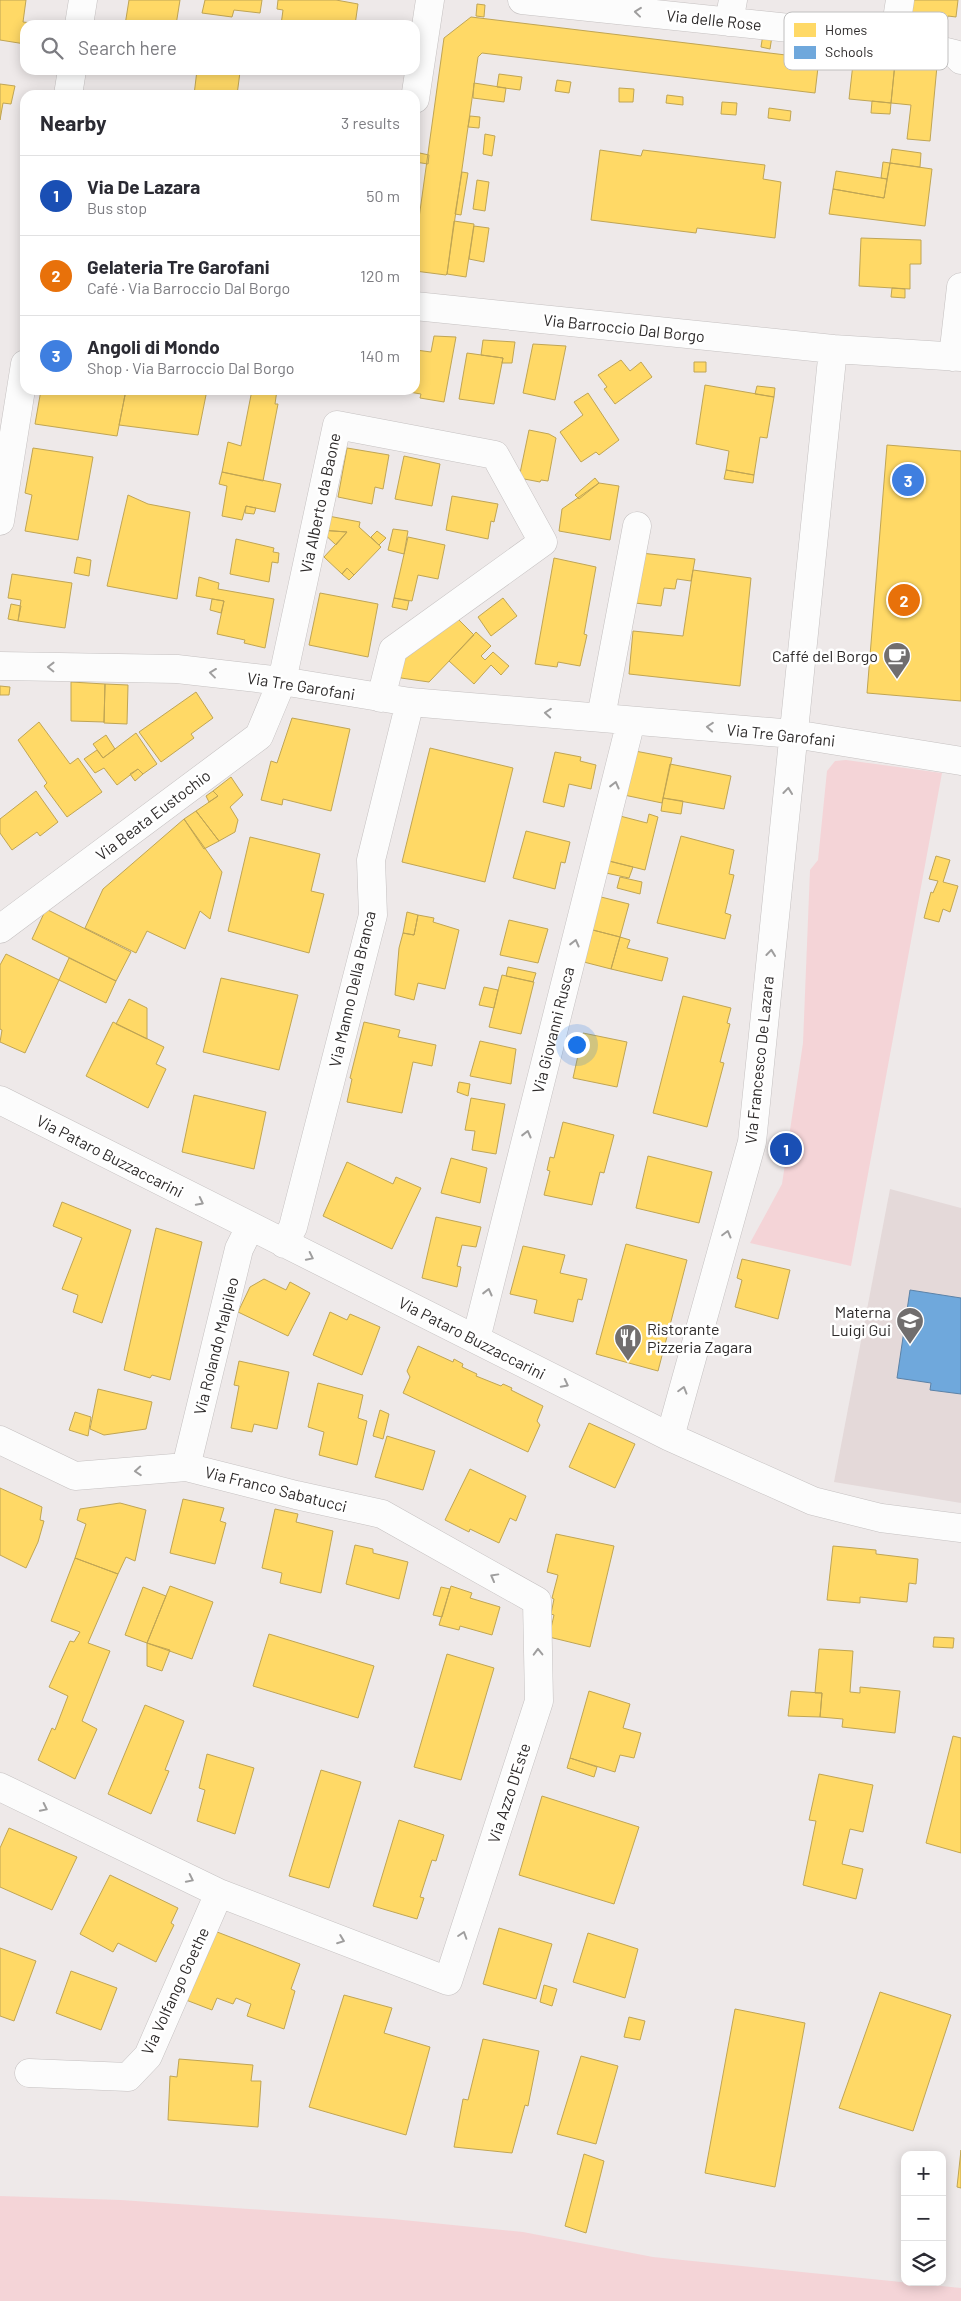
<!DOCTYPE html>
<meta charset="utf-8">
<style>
:root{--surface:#fff;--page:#f7f7f7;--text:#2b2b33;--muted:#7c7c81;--line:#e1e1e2;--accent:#111827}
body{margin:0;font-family:Barlow,sans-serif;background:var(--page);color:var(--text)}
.controls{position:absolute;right:15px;bottom:15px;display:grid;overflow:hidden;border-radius:10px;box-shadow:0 2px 12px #0003}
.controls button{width:45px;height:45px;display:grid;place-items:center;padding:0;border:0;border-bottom:1px solid var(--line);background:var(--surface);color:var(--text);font:25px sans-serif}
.you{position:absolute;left:576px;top:1044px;width:18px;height:18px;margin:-12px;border:4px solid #fff;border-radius:50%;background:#1a73e8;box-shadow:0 0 0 8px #1a73e833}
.badge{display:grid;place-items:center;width:32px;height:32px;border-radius:50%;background:var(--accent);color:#fff;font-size:16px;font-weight:700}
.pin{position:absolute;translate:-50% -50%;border:2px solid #fff;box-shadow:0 1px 5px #0006}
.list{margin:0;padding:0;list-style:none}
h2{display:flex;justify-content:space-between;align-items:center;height:65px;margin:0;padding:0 20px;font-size:21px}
h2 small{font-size:16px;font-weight:400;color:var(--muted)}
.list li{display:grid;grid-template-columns:32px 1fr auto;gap:15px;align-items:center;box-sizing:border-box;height:80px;padding:0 20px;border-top:1px solid var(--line)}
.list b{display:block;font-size:19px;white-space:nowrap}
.list p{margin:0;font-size:16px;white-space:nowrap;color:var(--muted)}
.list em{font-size:16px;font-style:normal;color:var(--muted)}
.icon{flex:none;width:28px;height:28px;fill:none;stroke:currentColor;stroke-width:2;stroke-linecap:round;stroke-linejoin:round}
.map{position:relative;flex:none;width:961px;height:2301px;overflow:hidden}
.search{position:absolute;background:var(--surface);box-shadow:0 2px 12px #0003;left:20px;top:20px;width:400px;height:55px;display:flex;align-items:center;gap:12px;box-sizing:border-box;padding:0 18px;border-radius:15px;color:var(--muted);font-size:19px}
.panel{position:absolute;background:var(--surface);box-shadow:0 2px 12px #0003;left:20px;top:90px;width:400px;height:305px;border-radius:15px}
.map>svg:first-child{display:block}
.built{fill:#e4d9d9}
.green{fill:#f4d4d7}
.homes{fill:#ffd966;stroke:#c0a554}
.schools{fill:#6fa8dc;stroke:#5c82a7}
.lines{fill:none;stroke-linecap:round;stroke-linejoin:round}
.minor-casing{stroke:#c5c1c1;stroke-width:29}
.minor{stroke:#fcfcfc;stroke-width:28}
.oneway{stroke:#9f9e9e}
.labels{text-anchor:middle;stroke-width:5;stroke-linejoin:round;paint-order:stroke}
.street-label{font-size:16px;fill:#2e2b2b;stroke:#fff}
.poi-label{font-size:16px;fill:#2e2b2b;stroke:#fff;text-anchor:end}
.key{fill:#fff;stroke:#c0bfbf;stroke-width:1}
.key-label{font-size:14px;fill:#2e2b2b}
</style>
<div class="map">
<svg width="961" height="2301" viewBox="0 0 961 2301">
<rect width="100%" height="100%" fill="#eee9e9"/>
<!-- built -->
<path class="built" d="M890,1189L961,1208V1503L834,1482Z"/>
<!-- green -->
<path class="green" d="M846,760L942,773L851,1266L750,1243L782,1184L803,1043L810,870L818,860L827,771L835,761Z
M0,2196L121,2200L393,2219L523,2232L653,2257L961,2288V2301H0Z"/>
<!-- homes -->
<path class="homes" d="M0,0H26L23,22L32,23V25H25V44L0,40Z
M129,0H180L176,25H125Z
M205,0H262L260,13L234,10L232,17L202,13Z
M278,0H336L358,4L355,25H281L283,10L277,9Z
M913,0H958L956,17L948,16L947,20L911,14Z
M477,4L485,5L484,17L476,16Z
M471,17L819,59L815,93L482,53L478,57L447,274L446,275L415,271V247L444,38Z
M763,34L772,36L770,49L761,47Z
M855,46L879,49L878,61L895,63L891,103L849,99Z
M895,63L937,66L930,141L907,139L911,105L891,103Z
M197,70L240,72L237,95H194Z
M499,74L522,77L520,90L497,87Z
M557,80L571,82L569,93L555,91Z
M474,83L506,88L504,102L473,98Z
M0,84L15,86L11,104L3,103L0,120Z
M619,88L634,89L633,102H619Z
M667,95L683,97V105L666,103Z
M872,101L891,103L890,114L871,113Z
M722,102L737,103L736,115L721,114Z
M769,108L791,111L790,121L768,118Z
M470,116L480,117L479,128L468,127Z
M485,134L495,136L492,156L483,154Z
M892,149L921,153L920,167L890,163Z
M600,150L641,156L643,150L765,165L763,179L781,182L775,238L697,228L696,233L591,220Z
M415,152L429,155L428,164L415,162Z
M883,162L890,163L887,179L881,178Z
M890,163L932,169L925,226L829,214L833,189L884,198Z
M836,171L887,179L884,198L833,189Z
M462,172L468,173L461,215L455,214Z
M477,180L489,182L485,211L473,209Z
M454,221L474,224L466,277L447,274Z
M474,226L489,228L484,262L469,259Z
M861,238L921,240V264H910V289L859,286Z
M892,288L905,289V298L891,297Z
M434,336L456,337L444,402L420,398L421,394L409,392L415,390L416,350L431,352Z
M483,340L515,342L512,363H502L503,358L481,355Z
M533,344L566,346L555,400L523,393Z
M467,353L503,358L494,404L459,399Z
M621,360L630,371L641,362L652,377L615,404L604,389L607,387L598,375Z
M694,362H706V372H694Z
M705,385L774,397L767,438L760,437L754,475L726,470L729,451L696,444Z
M757,386L775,388L774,397L755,394Z
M41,390H126L117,436L35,424Z
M126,390H207L198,435L119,425Z
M252,390H277L275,404H278L263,481L222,472L228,442L241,446Z
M588,393L619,440L599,455L596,452L581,462L560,432L583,415L574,402Z
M529,430L549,434L556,438L548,481L541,480L540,482L519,478Z
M887,445L961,451V701L867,693Z
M33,448L93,457L78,540L25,531L32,495L25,493Z
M347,448L389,455L383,489L375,487L372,504L338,497Z
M404,456L440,464L432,506L395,499Z
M726,470L754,475L753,483L724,479Z
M222,472L281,484L275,512L246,506L242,520L222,516L227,486L219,484Z
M595,478L599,483L579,499L575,495Z
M599,483L619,486L610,540L559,531L562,509Z
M128,495L148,504L190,512L177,599L107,586Z
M452,496L498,504L494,522L491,521L488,539L446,530Z
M246,506L256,508L254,514L245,513Z
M323,515L360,522L359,527L381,547L354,575L347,568L342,574L324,557L347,532L320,530Z
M393,529L408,531L404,554L388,550Z
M320,530L347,532L336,545Z
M377,531L386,538L379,545L371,537Z
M408,537L445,545L438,579L418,575L412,601L394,598Z
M236,539L274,548L273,552L279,553L278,563L272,562L269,582L230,574Z
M641,553L695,559L691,581L677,579L675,589L664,588L661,606L635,603Z
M77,557L91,560L89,576L74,573Z
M554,558L596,567L584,634L587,635L580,666L558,662L557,667L535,664Z
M347,568L354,575L349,580L342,574Z
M693,570L751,578L740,686L629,674L633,631L683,636Z
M12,574L72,583L65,628L18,621L21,600L8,598Z
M199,577L219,583L218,589L274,599L265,648L244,643L245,640L217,634L224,601L196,596Z
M320,593L378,604L368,657L309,645Z
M394,598L409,601L407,610L392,607Z
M503,598L517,616L491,636L478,617Z
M212,599L224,601L221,613L210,610Z
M11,604L21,606L18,621L8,619Z
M458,619L474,635L429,682L401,678L396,665Z
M476,632L491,646L481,656L485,660L493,652L509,666L501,675L491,665L474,684L449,661Z
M71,682L105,684L104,722L71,721Z
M105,684L128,685L127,724L104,723Z
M0,686L10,687L9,695H0Z
M196,692L213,718L191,734L194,738L161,762L139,732Z
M292,718L350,729L331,811L283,799L282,805L261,800L271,761L277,763Z
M39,722L70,764L78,758L102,792L67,817L44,786L47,783L18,740Z
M136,733L157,764L143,774L138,769L117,785L104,768L95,773L84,759L97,750L103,758Z
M106,735L115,749L103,758L93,744Z
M430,748L513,768L485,882L402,862Z
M635,751L672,758L662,803L624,795Z
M555,752L581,757L580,761L596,765L591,789L569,784L564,807L543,802Z
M670,764L731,776L724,809L663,798Z
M138,769L143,774L135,781L130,774Z
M231,777L243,795L230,807L238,820L235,832L219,841L196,811L218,796L213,791Z
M36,791L58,822L40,836L37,832L12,850L0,833V819Z
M213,791L218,796L209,802L206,796Z
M663,798L683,801L681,814L661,811Z
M196,811L219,841L204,849L184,819Z
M649,814L658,817L645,870L609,861L620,816L647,823Z
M184,819L222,872L210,919L200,911L185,949L147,931L136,953L85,928L103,889Z
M526,831L570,842L565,863L561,862L555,889L513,878Z
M681,836L734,850L729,874L734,875L725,913L731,915L725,939L657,923Z
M250,837L320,854L311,891L324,894L309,953L228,931Z
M936,856L950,860L943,882L958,886L950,912L943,909L939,922L924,918L931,892L933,893L938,881L929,879Z
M609,861L633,867L629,878L606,873Z
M620,877L642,882L640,894L617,888Z
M593,895L629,904L620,937L585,928Z
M46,909L131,952L116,981L32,939Z
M407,912L418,915L414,935L403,933Z
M418,915L434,918L433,922L459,930L445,989L418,983L414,1000L395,995L399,948L403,933L414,935Z
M509,920L548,929L538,963L500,955Z
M585,928L620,937L611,969L576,960Z
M620,937L630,940L627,948L668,958L662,981L611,969Z
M6,954L59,980L25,1053L0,1042L2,1030L0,1029V965Z
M69,958L116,981L106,1003L59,980Z
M508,967L536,973L533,982L506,976Z
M502,975L534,982L521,1034L489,1027Z
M221,978L298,995L279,1070L203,1052Z
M484,987L498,990L494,1008L479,1005Z
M683,996L731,1008L727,1023L730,1024L720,1062L724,1063L707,1127L653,1113Z
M129,999L147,1008V1039L116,1024Z
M113,1022L164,1047L156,1064L166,1069L148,1108L86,1076Z
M364,1022L400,1030L398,1037L436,1045L432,1066L413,1062L402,1113L347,1102L352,1079L350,1078Z
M583,1033L627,1042L617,1087L573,1078Z
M480,1041L516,1049L511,1084L470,1076Z
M459,1082L470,1084L468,1096L457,1092Z
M194,1095L266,1112L254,1169L182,1152Z
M471,1098L505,1104L496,1154L472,1150L475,1131L465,1130Z
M563,1122L614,1135L604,1173L600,1172L592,1205L544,1195L550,1171L547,1170L550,1157L554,1158Z
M648,1156L712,1172L699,1223L636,1208Z
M451,1158L487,1168L480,1203L441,1193Z
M347,1162L393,1184L396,1177L421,1188L392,1249L323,1216Z
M62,1202L131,1230L102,1323L73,1312L78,1295L62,1289L82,1238L53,1226Z
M436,1217L481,1227L476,1247L462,1245L457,1266L461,1267L457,1287L422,1278Z
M156,1228L202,1242L170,1380L152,1375L150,1378L124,1370Z
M626,1244L687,1260L658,1371L596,1354Z
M523,1246L565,1255L560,1273L587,1279L582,1300L578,1299L573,1322L534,1313L537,1300L510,1294Z
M742,1259L790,1270L778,1319L735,1307L742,1280L737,1278Z
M264,1279L286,1290L290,1282L310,1293L288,1336L238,1312L250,1287Z
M330,1312L347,1320L350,1314L380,1327L362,1375L313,1355Z
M418,1346L453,1362L454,1359L463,1364L462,1367L477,1374L476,1376L501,1386L503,1384L512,1388L511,1390L543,1406L537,1421L540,1425L528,1452L403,1393L410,1377L407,1371Z
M239,1361L289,1372L277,1429L254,1424L252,1432L231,1428L239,1386L234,1385Z
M318,1383L363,1395L358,1418L367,1421L357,1465L319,1455L324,1432L308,1427Z
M98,1389L152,1402L146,1429L104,1435L90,1429Z
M380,1410L389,1414L383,1439L373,1436Z
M75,1412L91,1417L88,1436L69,1430Z
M589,1423L635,1444L615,1488L569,1467Z
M387,1436L435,1451L423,1490L375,1477Z
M470,1469L526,1496L516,1521L510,1518L499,1543L470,1529L469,1532L445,1520Z
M0,1488L42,1507L40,1520L44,1521L38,1542L26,1568L0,1555Z
M183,1499L224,1508L220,1521L226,1523L215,1564L170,1553Z
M120,1503L146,1510L135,1561L126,1557L118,1574L75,1558L86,1524L77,1520L80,1509Z
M275,1509L298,1514L296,1522L333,1531L321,1593L280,1583L282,1573L262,1568Z
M556,1534L614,1546L590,1647L549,1637L554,1615L551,1614L554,1599L552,1598L558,1575L547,1572Z
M355,1545L373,1549V1553L408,1562L399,1599L346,1584Z
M833,1546L876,1550V1554L918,1559L916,1584L909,1583L907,1602L860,1597V1603L827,1600Z
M75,1558L118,1574L88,1643L110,1651L82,1721L97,1729L75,1779L38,1760L52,1728L55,1730L68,1696L49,1687L70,1641L74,1642L80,1632L51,1621Z
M170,1586L213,1602L192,1659L147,1643Z
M451,1586L472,1593L470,1598L500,1607L492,1635L460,1626L459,1630L439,1625Z
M143,1587L166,1596L147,1643L125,1635Z
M441,1587L450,1589L442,1617L433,1615Z
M269,1634L374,1666L358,1718L253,1686Z
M934,1637L954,1638L953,1648L933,1647Z
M147,1643L170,1650L162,1671L147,1666Z
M819,1649L853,1651L850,1692L860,1693V1687L900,1691L895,1733L842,1727L843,1719L820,1717L822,1693H815Z
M447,1654L494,1668L461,1780L414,1767Z
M589,1691L630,1704L623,1728L641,1733L634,1758L620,1755L615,1772L570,1758Z
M791,1691L822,1693L820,1717L788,1716Z
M145,1705L184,1721L165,1770L169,1771L151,1814L108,1794Z
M953,1736L961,1738V1853L926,1843Z
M207,1754L254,1768L235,1834L197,1821L205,1790L199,1788Z
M570,1758L597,1767L594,1777L567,1768Z
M321,1770L361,1782L329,1888L289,1876Z
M819,1774L873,1785L863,1832L850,1829L842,1864L863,1869L856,1899L803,1885L816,1821L809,1820Z
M542,1796L639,1827L614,1904L519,1875Z
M399,1820L444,1835L436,1861L432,1860L420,1897L424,1898L417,1919L373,1906Z
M9,1828L77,1857L52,1910L0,1887V1848Z
M110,1875L178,1908L171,1923L174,1925L156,1962L118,1943L113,1952L80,1934Z
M499,1928L552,1944L536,1999L483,1984Z
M212,1930L300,1964L291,1989L295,1991L284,2029L247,2016L251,2004L236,1998L233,2004L217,1998L212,2010L186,2000Z
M588,1933L638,1949L625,1998L573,1982Z
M0,1948L36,1961L14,2021L0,2016Z
M71,1971L117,1988L101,2030L56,2013Z
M544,1985L557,1989L552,2006L540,2002Z
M880,1992L951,2015L913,2131L839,2108Z
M344,1995L392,2008L384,2033L430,2047L406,2135L309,2107Z
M735,2009L805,2023L775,2187L705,2173Z
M629,2017L645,2021L640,2040L624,2037Z
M483,2039L539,2051L528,2106L525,2105L512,2153L454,2147L463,2099L468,2100Z
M581,2056L618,2066L596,2144L557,2134Z
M179,2059L253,2065L251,2081H261L258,2127L168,2120L170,2076L177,2077Z
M961,2150V2188L957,2187Z
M584,2154L604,2161L586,2233L565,2226Z"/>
<!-- schools -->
<path class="schools" d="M910,1290L961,1298V1394L930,1390L931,1383L897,1378Z"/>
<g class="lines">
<defs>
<path id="minor" d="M522,0L894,39L955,54L961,60
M729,22L733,0
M79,25L83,0
M894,39L900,0
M68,95L72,70
M415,99L430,0
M415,306L833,349
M953,357L961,287
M0,521L25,364
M0,666L177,669L282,681L410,702L794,734L961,761
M601,717L637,526
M0,929L259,736L282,681L337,425L495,455L543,542L393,650L381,698
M0,1100L670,1437L813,1501L881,1518L961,1528
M284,1244L293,1227L373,915L371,860L410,702
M476,1339L631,721
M670,1437L752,1142L833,349L961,357
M0,1440L75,1476L186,1467L296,1495L382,1514L537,1601L539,1701L448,1981L219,1893L0,1787
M186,1467L239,1249L250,1227
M29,2073L128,2077L148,2056L219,1893"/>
</defs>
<!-- minor casing -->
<use href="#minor" class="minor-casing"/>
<!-- minor -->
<use href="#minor" class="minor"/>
</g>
<!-- one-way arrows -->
<defs><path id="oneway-chevron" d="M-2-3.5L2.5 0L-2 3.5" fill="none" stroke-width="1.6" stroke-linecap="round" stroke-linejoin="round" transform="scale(1.25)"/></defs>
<g class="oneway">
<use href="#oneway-chevron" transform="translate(638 12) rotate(-174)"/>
<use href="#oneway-chevron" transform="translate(51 667) rotate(-179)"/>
<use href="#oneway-chevron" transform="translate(213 673) rotate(-173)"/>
<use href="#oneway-chevron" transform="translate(548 713) rotate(-175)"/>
<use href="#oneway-chevron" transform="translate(710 727) rotate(-175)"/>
<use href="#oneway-chevron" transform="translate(615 785) rotate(-76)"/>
<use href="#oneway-chevron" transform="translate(788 791) rotate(-84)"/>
<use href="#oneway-chevron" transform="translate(575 943) rotate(-76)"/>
<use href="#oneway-chevron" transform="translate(771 953) rotate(-84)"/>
<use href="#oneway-chevron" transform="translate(527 1134) rotate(-76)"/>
<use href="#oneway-chevron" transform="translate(200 1202) rotate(27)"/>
<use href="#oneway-chevron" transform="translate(727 1234) rotate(-75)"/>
<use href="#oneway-chevron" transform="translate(310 1257) rotate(26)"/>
<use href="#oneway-chevron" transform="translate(488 1292) rotate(-76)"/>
<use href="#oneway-chevron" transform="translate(565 1384) rotate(27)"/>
<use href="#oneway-chevron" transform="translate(683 1390) rotate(-74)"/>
<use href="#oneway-chevron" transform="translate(138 1471) rotate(176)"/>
<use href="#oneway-chevron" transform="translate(494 1577) rotate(-151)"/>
<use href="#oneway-chevron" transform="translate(538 1652) rotate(-91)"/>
<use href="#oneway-chevron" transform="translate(44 1808) rotate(26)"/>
<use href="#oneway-chevron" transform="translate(190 1879) rotate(26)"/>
<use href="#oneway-chevron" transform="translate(463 1935) rotate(-72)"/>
<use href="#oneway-chevron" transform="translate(341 1940) rotate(21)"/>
</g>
<!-- icons -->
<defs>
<symbol id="cafe-pin" viewBox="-11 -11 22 30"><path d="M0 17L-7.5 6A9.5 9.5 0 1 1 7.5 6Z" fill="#716e6e" stroke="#fff"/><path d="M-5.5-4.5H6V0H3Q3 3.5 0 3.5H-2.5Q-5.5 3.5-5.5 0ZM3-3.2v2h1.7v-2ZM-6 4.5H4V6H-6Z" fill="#fff"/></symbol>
<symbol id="school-pin" viewBox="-11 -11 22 30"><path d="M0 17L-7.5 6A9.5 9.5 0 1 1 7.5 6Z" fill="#716e6e" stroke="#fff"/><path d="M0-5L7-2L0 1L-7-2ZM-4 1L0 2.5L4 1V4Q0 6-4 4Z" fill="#fff"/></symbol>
<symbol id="restaurant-pin" viewBox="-11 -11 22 30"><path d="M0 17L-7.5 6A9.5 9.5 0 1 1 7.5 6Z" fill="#716e6e" stroke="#fff"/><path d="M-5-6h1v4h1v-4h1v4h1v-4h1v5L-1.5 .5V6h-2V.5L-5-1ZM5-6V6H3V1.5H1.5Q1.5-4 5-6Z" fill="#fff"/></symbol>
</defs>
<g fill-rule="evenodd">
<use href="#cafe-pin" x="881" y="640" width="32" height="43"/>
<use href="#school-pin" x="894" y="1305" width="32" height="43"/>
<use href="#restaurant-pin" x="612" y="1322" width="32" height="43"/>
</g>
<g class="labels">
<!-- street labels -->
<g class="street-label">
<text transform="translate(714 20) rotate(6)" y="6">Via delle Rose</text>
<text transform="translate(624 328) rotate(6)" y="6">Via Barroccio Dal Borgo</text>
<text transform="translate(320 503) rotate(-78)" y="6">Via Alberto da Baone</text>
<text transform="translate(301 686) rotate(9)" y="6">Via Tre Garofani</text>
<text transform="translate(781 735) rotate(6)" y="6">Via Tre Garofani</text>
<text transform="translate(153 815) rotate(-37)" y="6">Via Beata Eustochio</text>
<text transform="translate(352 989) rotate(-77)" y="6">Via Manno Della Branca</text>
<text transform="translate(553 1030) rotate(-76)" y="6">Via Giovanni Rusca</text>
<text transform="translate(759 1060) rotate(-84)" y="6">Via Francesco De Lazara</text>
<text transform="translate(110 1156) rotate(27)" y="6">Via Pataro Buzzaccarini</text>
<text transform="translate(472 1338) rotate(27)" y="6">Via Pataro Buzzaccarini</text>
<text transform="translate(216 1346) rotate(-76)" y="6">Via Rolando Malpileo</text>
<text transform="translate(276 1489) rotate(14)" y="6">Via Franco Sabatucci</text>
<text transform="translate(509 1793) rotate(-72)" y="6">Via Azzo D'Este</text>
<text transform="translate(175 1991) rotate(-65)" y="6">Via Volfango Goethe</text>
</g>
<!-- poi labels -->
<g class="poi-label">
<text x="878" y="662">Caffé del Borgo</text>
<text x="891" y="1318">Materna<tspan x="891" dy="18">Luigi Gui</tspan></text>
<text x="647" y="1335" text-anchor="start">Ristorante<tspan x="647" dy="18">Pizzeria Zagara</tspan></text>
</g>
</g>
<!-- legend -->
<rect x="784" y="12" width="164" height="58" rx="8" class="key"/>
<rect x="794" y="23" width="22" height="14" fill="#ffd966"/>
<rect x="794" y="46" width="22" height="13" fill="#6fa8dc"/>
<g class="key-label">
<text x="825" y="35">Homes</text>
<text x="825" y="57">Schools</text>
</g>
</svg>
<div class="controls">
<button>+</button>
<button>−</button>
<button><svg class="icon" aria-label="layers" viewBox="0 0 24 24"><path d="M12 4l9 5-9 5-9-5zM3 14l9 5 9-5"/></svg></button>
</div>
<div class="you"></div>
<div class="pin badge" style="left:786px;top:1149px;background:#1a4fb4">1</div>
<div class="pin badge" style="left:904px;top:600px;background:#e8710a">2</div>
<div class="pin badge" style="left:908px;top:480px;background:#3f7fe0">3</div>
<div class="search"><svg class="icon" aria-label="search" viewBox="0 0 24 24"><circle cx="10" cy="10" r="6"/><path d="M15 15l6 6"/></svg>Search here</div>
<section class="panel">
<h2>Nearby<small>3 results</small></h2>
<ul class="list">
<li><span class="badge" style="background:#1a4fb4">1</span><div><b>Via De Lazara</b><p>Bus stop</p></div><em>50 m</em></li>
<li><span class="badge" style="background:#e8710a">2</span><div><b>Gelateria Tre Garofani</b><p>Café · Via Barroccio Dal Borgo</p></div><em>120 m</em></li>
<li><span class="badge" style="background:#3f7fe0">3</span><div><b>Angoli di Mondo</b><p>Shop · Via Barroccio Dal Borgo</p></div><em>140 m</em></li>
</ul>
</section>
</div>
